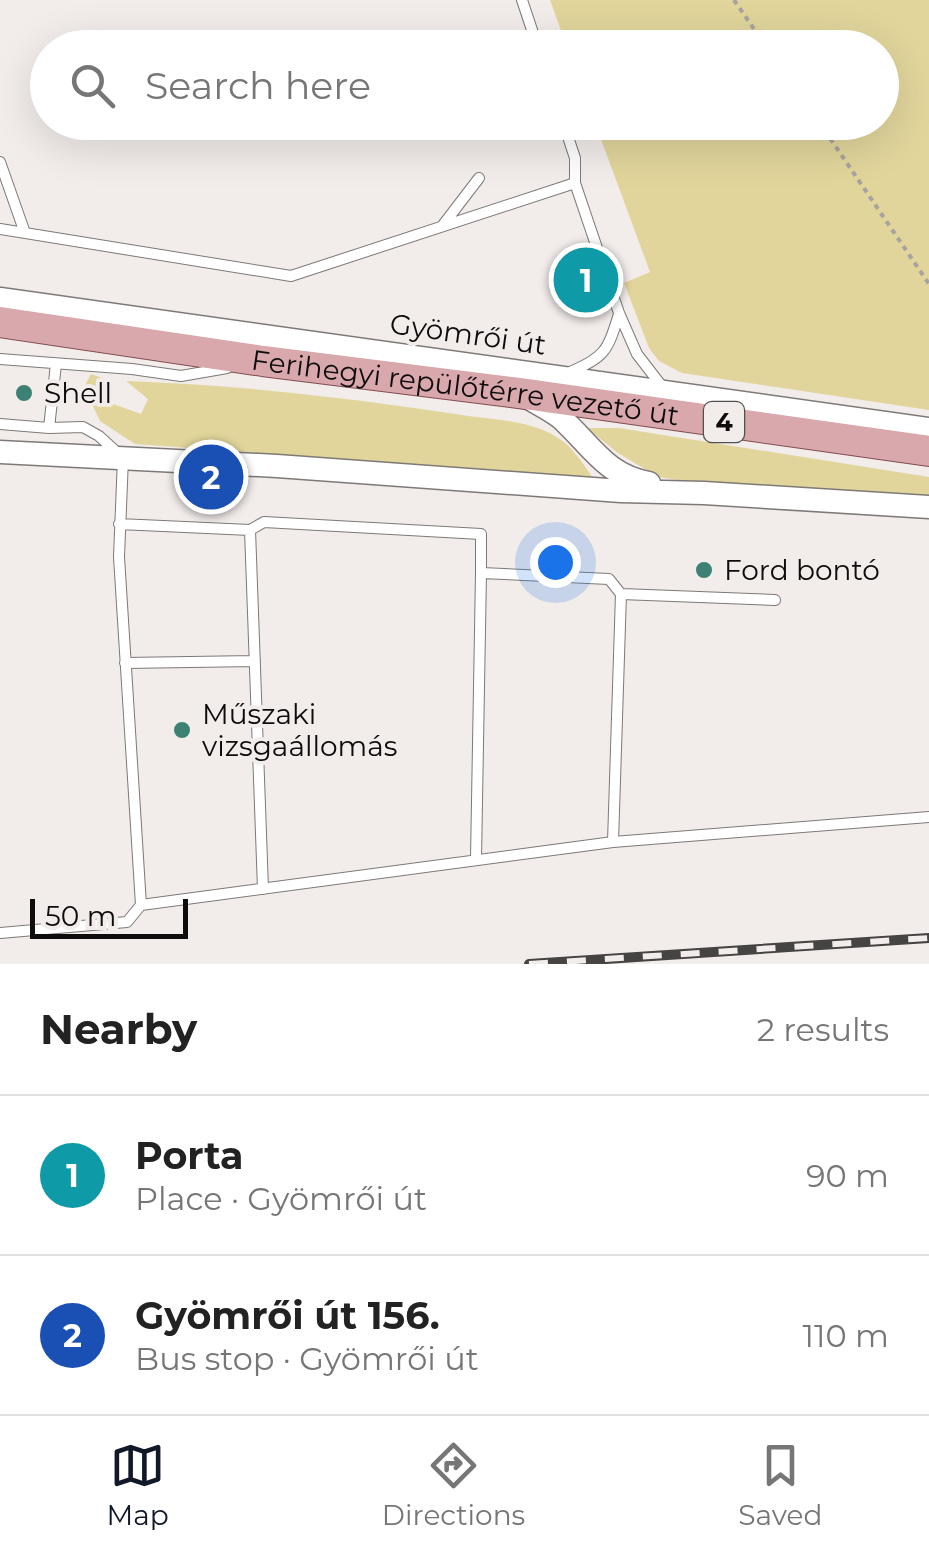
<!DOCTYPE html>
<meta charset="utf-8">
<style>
:root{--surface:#fff;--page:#f2f2f2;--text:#222;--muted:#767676;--line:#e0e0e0;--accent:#111827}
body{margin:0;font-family:Montserrat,sans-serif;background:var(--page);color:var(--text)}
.scale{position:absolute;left:30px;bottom:25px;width:158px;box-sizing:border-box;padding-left:10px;border:5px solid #0e0c0c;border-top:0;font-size:28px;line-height:35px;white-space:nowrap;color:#0e0c0c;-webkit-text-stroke:8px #f2ecea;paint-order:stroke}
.you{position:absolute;left:555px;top:562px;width:35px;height:35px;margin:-25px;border:8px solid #fff;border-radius:50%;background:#1a73e8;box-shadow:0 0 0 15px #1a73e833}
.badge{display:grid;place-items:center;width:65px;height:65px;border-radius:50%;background:var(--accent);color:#fff;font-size:32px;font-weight:700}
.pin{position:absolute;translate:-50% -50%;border:5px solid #fff;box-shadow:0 2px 10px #0006}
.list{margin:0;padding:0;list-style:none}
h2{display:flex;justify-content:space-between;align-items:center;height:130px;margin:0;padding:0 40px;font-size:42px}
h2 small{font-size:32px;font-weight:400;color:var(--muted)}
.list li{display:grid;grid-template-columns:65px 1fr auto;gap:30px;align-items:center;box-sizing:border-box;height:160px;padding:0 40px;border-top:2px solid var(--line)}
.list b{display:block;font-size:38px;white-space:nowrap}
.list p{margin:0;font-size:32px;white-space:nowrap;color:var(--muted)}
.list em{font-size:32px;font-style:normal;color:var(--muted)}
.icon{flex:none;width:55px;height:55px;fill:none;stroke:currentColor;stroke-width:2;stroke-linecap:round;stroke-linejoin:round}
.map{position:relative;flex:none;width:929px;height:964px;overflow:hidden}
.search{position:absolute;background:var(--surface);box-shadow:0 10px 40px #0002;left:30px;right:30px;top:30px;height:110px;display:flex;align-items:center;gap:25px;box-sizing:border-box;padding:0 35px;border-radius:55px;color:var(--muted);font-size:38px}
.sheet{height:450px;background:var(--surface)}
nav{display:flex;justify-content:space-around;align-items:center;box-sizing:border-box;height:140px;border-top:2px solid var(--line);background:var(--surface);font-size:28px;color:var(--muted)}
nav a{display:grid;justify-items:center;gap:5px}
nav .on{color:var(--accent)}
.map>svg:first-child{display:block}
.green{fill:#e1d59b}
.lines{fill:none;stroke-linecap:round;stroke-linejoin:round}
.service-casing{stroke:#7e7977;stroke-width:12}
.tertiary-casing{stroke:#7e7977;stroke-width:25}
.primary-casing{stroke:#814c51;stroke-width:32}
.path{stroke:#a7a3a1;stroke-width:4;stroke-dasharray:5 5;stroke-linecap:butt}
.service{stroke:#fff;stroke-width:10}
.tertiary{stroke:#fff;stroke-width:22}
.primary{stroke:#d9a8ad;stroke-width:30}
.rail-casing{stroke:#464343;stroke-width:10}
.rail{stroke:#f2ecea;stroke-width:6;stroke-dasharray:19;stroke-linecap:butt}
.poi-dot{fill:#3d8175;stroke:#f2ecea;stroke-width:4}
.labels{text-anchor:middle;stroke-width:8;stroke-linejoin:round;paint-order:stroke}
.shield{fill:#f2ecea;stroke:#524f4f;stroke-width:2.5}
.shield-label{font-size:25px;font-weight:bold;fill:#0e0c0c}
.street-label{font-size:28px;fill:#0e0c0c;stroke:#f2ecea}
.poi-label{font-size:28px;fill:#0e0c0c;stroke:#f2ecea;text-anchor:start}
</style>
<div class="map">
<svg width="929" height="964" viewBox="0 0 929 964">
<rect width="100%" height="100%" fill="#f2ecea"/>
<!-- green -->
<path class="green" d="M550,0H929V410L682,373L659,361L649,348L624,283L650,272L595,123L882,122V48L567,47Z
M91,374L102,378L113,404L141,414L148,399L126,381C238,385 351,398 462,415C493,420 531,420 558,438C573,447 583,464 593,478L135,444L100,421L84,387Z
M587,428H619L929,477V496L691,482L658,477L618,453Z"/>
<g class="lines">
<defs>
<path id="service" d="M522,0L538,48
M563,122L575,158V183L619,313L637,354L664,389
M0,162L25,233
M443,225L479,178
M0,229L291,276L575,183
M0,359L132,369L181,376L227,368
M568,373C606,356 607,352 619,314
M0,424L49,428L83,427L99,436L123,458L119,557L141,905
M49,428L56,364
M119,524L250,530L264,522L481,534V573L609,579L621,594L775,600
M250,530L263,889
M125,663L255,661
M613,842L621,594
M476,859L481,573
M0,933L127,922L141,905L613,842L929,817"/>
<path id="tertiary" d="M0,299L929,429
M527,397C538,404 551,410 561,418C591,445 606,476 649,483
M0,452L277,466L621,491L704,493L929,507"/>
<g id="primary">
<path id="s1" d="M0,322L263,361L519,393L929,451"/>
</g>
</defs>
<!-- service casing -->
<use href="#service" class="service-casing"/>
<!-- tertiary casing -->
<use href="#tertiary" class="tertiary-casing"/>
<!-- primary casing -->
<use href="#primary" class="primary-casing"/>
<!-- path -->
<path class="path" d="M734,0L767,48
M819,122L929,284"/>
<!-- service -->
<use href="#service" class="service"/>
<!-- tertiary -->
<use href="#tertiary" class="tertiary"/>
<!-- primary -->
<use href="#primary" class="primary"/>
<defs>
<path id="rail" d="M529,964L929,938"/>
</defs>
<!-- rail casing -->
<use href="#rail" class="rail-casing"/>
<!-- rail -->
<use href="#rail" class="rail"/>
</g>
<!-- markers -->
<g class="poi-dot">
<circle cx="24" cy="393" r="10"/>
<circle cx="704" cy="570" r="10"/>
<circle cx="182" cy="730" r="10"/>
</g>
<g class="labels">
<!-- shield labels -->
<rect class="shield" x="704" y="402" width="40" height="40" rx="8"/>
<g class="shield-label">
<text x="724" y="431">4</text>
</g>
<!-- street labels -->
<g class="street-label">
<text transform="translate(468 334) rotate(8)" y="10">Gyömrői út</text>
<text dy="10" stroke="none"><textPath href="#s1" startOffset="470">Ferihegyi repülőtérre vezető út</textPath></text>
</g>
<!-- poi labels -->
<g class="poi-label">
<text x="44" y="403">Shell</text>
<text x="724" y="580">Ford bontó</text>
<text x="202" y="724">Műszaki<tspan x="202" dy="32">vizsgaállomás</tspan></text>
</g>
</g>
</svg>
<div class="scale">50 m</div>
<div class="you"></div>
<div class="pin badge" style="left:586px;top:280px;background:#0f9aa8">1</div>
<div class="pin badge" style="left:211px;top:477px;background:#1a4fb4">2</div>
<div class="search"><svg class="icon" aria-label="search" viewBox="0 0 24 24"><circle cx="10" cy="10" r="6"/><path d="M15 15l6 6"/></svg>Search here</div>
</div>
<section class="sheet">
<h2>Nearby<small>2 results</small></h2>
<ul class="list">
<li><span class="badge" style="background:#0f9aa8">1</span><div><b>Porta</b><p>Place · Gyömrői út</p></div><em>90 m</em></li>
<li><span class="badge" style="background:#1a4fb4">2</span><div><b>Gyömrői út 156.</b><p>Bus stop · Gyömrői út</p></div><em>110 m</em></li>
</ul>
</section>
<nav>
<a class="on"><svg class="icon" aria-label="map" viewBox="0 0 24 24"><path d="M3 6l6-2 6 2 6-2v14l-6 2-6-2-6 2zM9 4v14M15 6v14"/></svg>Map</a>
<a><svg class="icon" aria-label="directions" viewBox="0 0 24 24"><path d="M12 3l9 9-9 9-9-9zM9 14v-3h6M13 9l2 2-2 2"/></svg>Directions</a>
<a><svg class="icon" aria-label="saved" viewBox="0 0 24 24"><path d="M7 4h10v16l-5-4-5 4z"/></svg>Saved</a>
</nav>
